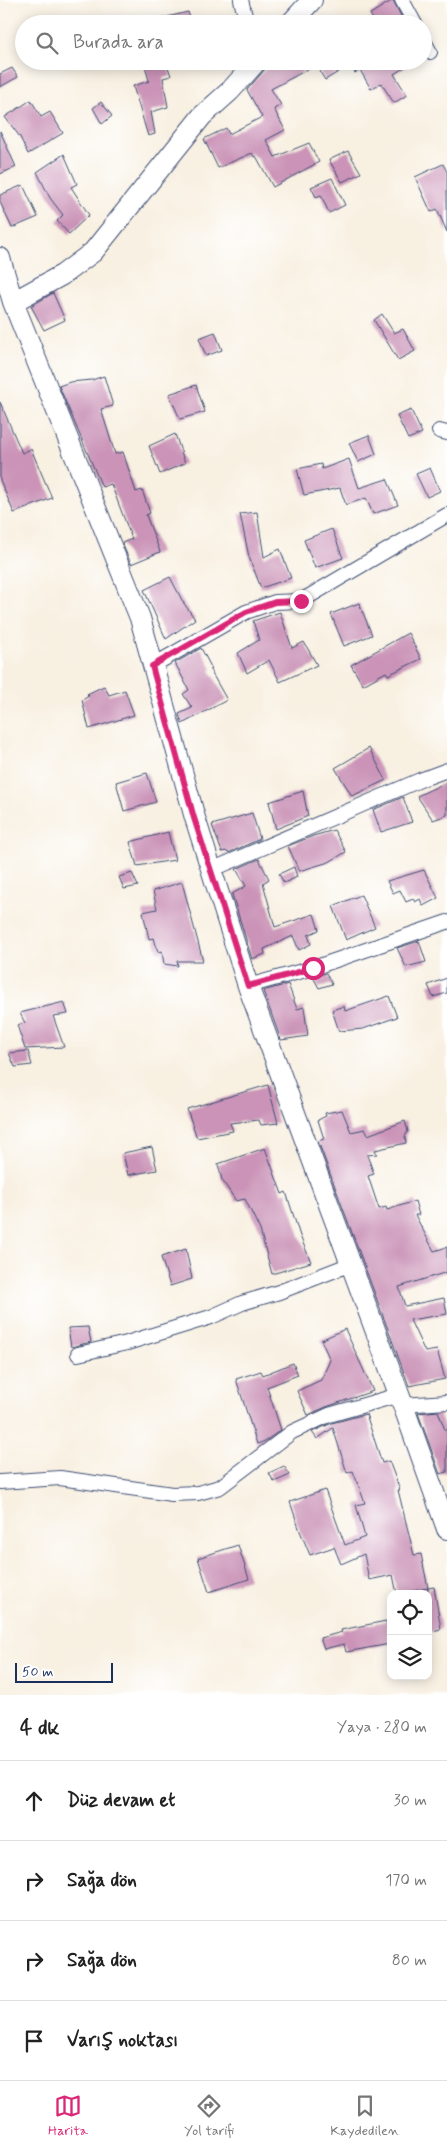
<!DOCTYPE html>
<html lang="tr">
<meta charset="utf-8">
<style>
:root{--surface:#fff;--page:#f2f2f2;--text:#222;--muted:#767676;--line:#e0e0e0;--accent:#db2777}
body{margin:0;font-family:Mynerve,sans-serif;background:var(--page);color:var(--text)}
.controls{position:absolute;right:15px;bottom:15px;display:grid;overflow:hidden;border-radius:10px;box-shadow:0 2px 12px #0003}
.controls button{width:45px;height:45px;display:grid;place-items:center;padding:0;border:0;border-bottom:1px solid var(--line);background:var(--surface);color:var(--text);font:25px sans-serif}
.scale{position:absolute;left:15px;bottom:12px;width:98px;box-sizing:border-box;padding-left:5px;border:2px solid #1b2f5e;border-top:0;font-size:14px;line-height:18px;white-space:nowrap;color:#1b2f5e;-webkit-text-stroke:4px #fff;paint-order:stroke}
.stop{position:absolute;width:15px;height:15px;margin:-11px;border:4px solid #db2777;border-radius:50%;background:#fff}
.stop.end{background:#db2777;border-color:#fff;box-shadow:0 1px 5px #0008}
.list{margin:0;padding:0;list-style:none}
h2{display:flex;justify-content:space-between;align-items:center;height:65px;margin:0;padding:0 20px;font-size:21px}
h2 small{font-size:16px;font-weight:400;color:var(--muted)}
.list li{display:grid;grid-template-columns:32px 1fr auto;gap:15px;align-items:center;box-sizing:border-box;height:80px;padding:0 20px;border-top:1px solid var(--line)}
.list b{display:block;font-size:19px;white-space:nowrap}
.list em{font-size:16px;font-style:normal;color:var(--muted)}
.icon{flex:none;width:28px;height:28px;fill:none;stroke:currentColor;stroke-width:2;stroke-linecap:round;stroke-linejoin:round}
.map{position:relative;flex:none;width:447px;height:1695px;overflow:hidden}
.search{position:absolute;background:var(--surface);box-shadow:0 2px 12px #0003;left:15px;right:15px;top:15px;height:55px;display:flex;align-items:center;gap:12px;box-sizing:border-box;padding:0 18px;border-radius:28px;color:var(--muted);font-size:19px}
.sheet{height:385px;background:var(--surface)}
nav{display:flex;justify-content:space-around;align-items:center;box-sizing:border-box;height:70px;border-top:1px solid var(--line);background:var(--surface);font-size:14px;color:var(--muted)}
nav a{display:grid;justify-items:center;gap:2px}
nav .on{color:var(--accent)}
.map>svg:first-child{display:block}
.building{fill:#ca93b7}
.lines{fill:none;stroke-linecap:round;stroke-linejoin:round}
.street-casing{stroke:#3c4c72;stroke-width:16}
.secondary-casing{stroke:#3c4c72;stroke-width:22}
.street{stroke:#fff;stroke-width:14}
.secondary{stroke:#fff;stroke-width:20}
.route{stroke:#db2777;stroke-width:6}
</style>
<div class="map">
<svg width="447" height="1695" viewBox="0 0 447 1695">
<rect width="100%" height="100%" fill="#fff"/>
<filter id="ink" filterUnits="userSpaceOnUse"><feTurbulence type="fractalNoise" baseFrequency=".02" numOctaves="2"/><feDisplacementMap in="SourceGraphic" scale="10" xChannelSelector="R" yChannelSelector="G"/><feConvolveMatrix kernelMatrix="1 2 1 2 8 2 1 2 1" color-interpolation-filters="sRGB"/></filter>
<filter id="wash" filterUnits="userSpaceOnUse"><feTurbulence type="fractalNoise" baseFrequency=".0096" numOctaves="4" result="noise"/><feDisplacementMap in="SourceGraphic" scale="20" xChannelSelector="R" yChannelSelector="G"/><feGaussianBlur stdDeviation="1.12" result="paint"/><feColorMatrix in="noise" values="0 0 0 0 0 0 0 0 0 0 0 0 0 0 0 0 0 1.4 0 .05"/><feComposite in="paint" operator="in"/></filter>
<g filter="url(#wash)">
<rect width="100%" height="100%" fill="#f8f0e1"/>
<g id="blocks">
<!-- building -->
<path class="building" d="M393,0L405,24H375L370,14Z
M188,12L192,24H156L155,20Z
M144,61H166L171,76L163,78L168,107L151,112L155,134L148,136L133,86L149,81Z
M279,61H323L271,89L281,105L274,109L285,130L266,140L275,157L309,143L319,162L273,187L256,156L254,157L252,153L218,168L204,139L226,128L229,134L262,117L247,90L266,68Z
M327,61H415L394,74L407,95L394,103L381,83L371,89L360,70L355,73L350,65L325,80L320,72Z
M12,68L18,77L0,87V74Z
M31,100L41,117L50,112L63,133L28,154L20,137L5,117Z
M101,102L112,116L102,124L93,108Z
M0,131L16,167L0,174Z
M348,151L361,173L342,182L329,160Z
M64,154L77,184L71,187L89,215L69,234L57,221L63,215L50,198L37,172Z
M443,164L447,172V232L437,209L431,212L415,177Z
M332,178L345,205L329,213L321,195L316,197L311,187Z
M23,185L38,217L12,228L0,202V195Z
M53,293L65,320L44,330L31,306Z
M382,314L394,333L403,329L415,351L398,360L374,320Z
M215,332L222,350L206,356L199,338Z
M104,376L113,406L101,409L115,454L123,452L136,492L142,490L150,513L146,515L160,552L131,564L122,543L132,539L111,484L102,487L59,386L70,382L92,380Z
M196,385L205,412L180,419L169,394Z
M0,402L22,453L31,449L52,498L14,513L0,480Z
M411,410L422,433L408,439L397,416Z
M175,434L185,463L160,474L149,446Z
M369,435L376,454L358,462L349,443Z
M349,459L359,488L387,479L398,505L373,514L366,498L346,505L340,488L304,495L297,469L321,464L322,469Z
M430,468L440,491L427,497L416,474Z
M257,512L264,557L280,549L291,578L261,588L249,557L240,514Z
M332,529L343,558L315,568L304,540Z
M170,577L183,602L195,619L166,639L144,590Z
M359,603L372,635L344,646L331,614Z
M280,612L292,648L304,642L317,665L280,682L269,660L247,673L238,653L259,640L253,621Z
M408,633L421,659L388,675L386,672L363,685L351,665Z
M201,648L212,669L210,670L227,700L182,724L179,714L192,708L183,694L189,690L175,663Z
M104,686L109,695L125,690L134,715L89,729L82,700L89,696L87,694Z
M369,748L386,780L352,796L335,768Z
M147,773L156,802L124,811L116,782Z
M447,782V815L433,820L417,796Z
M303,791L308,816L276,829L269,802Z
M403,797L412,822L381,832L373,810Z
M252,813L260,839L228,853L226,851L222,852L212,825Z
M334,830L346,852L329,862L299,871L288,846L313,836Z
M168,832L175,860L137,866L130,842Z
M259,859L269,879L263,883L275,927L314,914L319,930L308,935L311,944L299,950L293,936L264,949L265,954L252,959L232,894L246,886L236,869Z
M294,867L297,877L284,883L279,874Z
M424,870L438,898L423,906L420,899L415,902L413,899L406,902L400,890L393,893L387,881Z
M132,873L138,886L124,889L119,877Z
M182,882L203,961H177L178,966L164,964L162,951L158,952L154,938L149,939L143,912L157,909L153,891Z
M361,895L375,927L346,940L333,906Z
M419,941L426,962L406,967L397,948Z
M326,973L332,984L319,988L313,977Z
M447,978V993L433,997L428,985Z
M288,984L297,1009L304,1007L308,1036L281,1040L263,991Z
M389,996L397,1017L363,1029L339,1031L332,1010L344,1006L345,1011Z
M64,1002L68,1014L53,1016L64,1047L25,1049L17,1025L25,1023L20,1013Z
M28,1051L32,1065L15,1067L9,1053Z
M268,1085L278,1123L261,1125L259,1120L230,1123L233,1131L197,1138L187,1109Z
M342,1110L351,1132L365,1129L368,1135L405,1121L408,1131L405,1136L406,1143L375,1150L377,1154L367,1155L374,1174L368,1176L379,1209L386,1207L387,1210L415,1201L419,1215H415L434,1251L447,1247V1272L399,1287L405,1306L444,1298L447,1314L410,1320L425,1352L437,1350L445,1379L409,1386L318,1141L324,1139L318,1120L326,1116L325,1113Z
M152,1147L157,1170L128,1175L123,1153Z
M265,1148L282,1194L286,1192L300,1236L311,1262L272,1274L260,1230L245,1199L236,1201L222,1180L218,1164Z
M186,1249L192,1279L170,1286L161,1257Z
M88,1327L91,1342L71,1347L68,1328Z
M345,1329L373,1391L326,1407L308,1415L297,1391L321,1380L330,1360L321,1340Z
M293,1363L298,1375L267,1387L281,1430L265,1441L257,1444L236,1379L261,1371L263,1375Z
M438,1411L445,1430H447V1472L440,1474L418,1413Z
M366,1414L382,1463L389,1461L400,1490H398L414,1555L421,1554L428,1588L397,1594L393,1575L369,1580L364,1554L341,1564L334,1547L310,1555L300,1531L290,1502L325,1490L345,1545L365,1537L356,1505L365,1503L353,1471L347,1473L333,1428L317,1439L312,1432L332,1423Z
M284,1466L290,1475L274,1482L269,1473Z
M238,1545L249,1579L209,1592L198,1558Z
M434,1587L441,1629L428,1632V1588Z
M386,1621L390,1644L346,1652L344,1644L324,1649L320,1638L342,1632L341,1630Z"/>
</g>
</g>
<g filter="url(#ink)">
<use href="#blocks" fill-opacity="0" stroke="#3c4c72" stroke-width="1"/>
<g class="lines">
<defs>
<path id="street" d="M241,0L247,24
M402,0L415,24
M423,39L430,52
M439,431L447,433
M152,666L246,612L275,602L301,601L447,515
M211,870L420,780L447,770
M248,986L313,968L447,922
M78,1354L127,1343L211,1317L242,1303L279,1292L351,1264
M403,1405L447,1402
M0,1482L60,1478L172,1494L198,1493L220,1487L292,1432L329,1415L399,1395"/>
<path id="secondary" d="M290,24L312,0
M0,258L13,302L140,618L195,818L248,986L403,1405L447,1529
M13,302L62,275L93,252L202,116L230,91L257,61"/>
</defs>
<!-- street casing -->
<use href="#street" class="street-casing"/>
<!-- secondary casing -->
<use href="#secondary" class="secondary-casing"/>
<!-- street -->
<use href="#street" class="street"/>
<!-- secondary -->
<use href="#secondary" class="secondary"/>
</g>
</g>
<g class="lines" filter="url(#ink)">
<!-- route -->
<path class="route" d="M301,601L275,602L246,612L152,666L194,818L248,986L313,968"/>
</g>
</svg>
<div class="controls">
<button><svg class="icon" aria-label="locate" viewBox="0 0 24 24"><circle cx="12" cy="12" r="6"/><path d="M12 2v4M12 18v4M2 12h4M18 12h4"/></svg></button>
<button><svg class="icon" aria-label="layers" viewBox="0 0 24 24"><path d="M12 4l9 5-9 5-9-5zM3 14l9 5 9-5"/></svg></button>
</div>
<div class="scale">50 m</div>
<div class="stop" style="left:313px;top:968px"></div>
<div class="stop end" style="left:301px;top:601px"></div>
<div class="search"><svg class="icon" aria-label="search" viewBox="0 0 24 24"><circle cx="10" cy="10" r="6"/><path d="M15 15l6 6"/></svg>Burada ara</div>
</div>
<section class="sheet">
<h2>4 dk<small>Yaya · 280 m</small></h2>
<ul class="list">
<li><svg class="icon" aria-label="ahead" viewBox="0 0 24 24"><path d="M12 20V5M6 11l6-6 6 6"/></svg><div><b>Düz devam et</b></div><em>30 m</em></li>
<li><svg class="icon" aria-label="right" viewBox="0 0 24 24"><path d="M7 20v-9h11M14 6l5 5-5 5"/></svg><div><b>Sağa dön</b></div><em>170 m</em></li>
<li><svg class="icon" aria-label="right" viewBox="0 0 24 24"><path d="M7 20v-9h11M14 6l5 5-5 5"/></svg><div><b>Sağa dön</b></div><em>80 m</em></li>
<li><svg class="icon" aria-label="arrive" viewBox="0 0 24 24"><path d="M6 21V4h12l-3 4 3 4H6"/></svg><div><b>Varış noktası</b></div></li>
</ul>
</section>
<nav>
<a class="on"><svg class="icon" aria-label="map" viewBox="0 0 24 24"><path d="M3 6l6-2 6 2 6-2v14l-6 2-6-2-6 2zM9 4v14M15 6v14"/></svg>Harita</a>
<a><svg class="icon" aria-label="directions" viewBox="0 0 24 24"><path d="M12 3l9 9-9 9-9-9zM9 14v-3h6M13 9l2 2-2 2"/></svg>Yol tarifi</a>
<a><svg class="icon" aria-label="saved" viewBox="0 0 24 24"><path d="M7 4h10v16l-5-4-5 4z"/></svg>Kaydedilen</a>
</nav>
